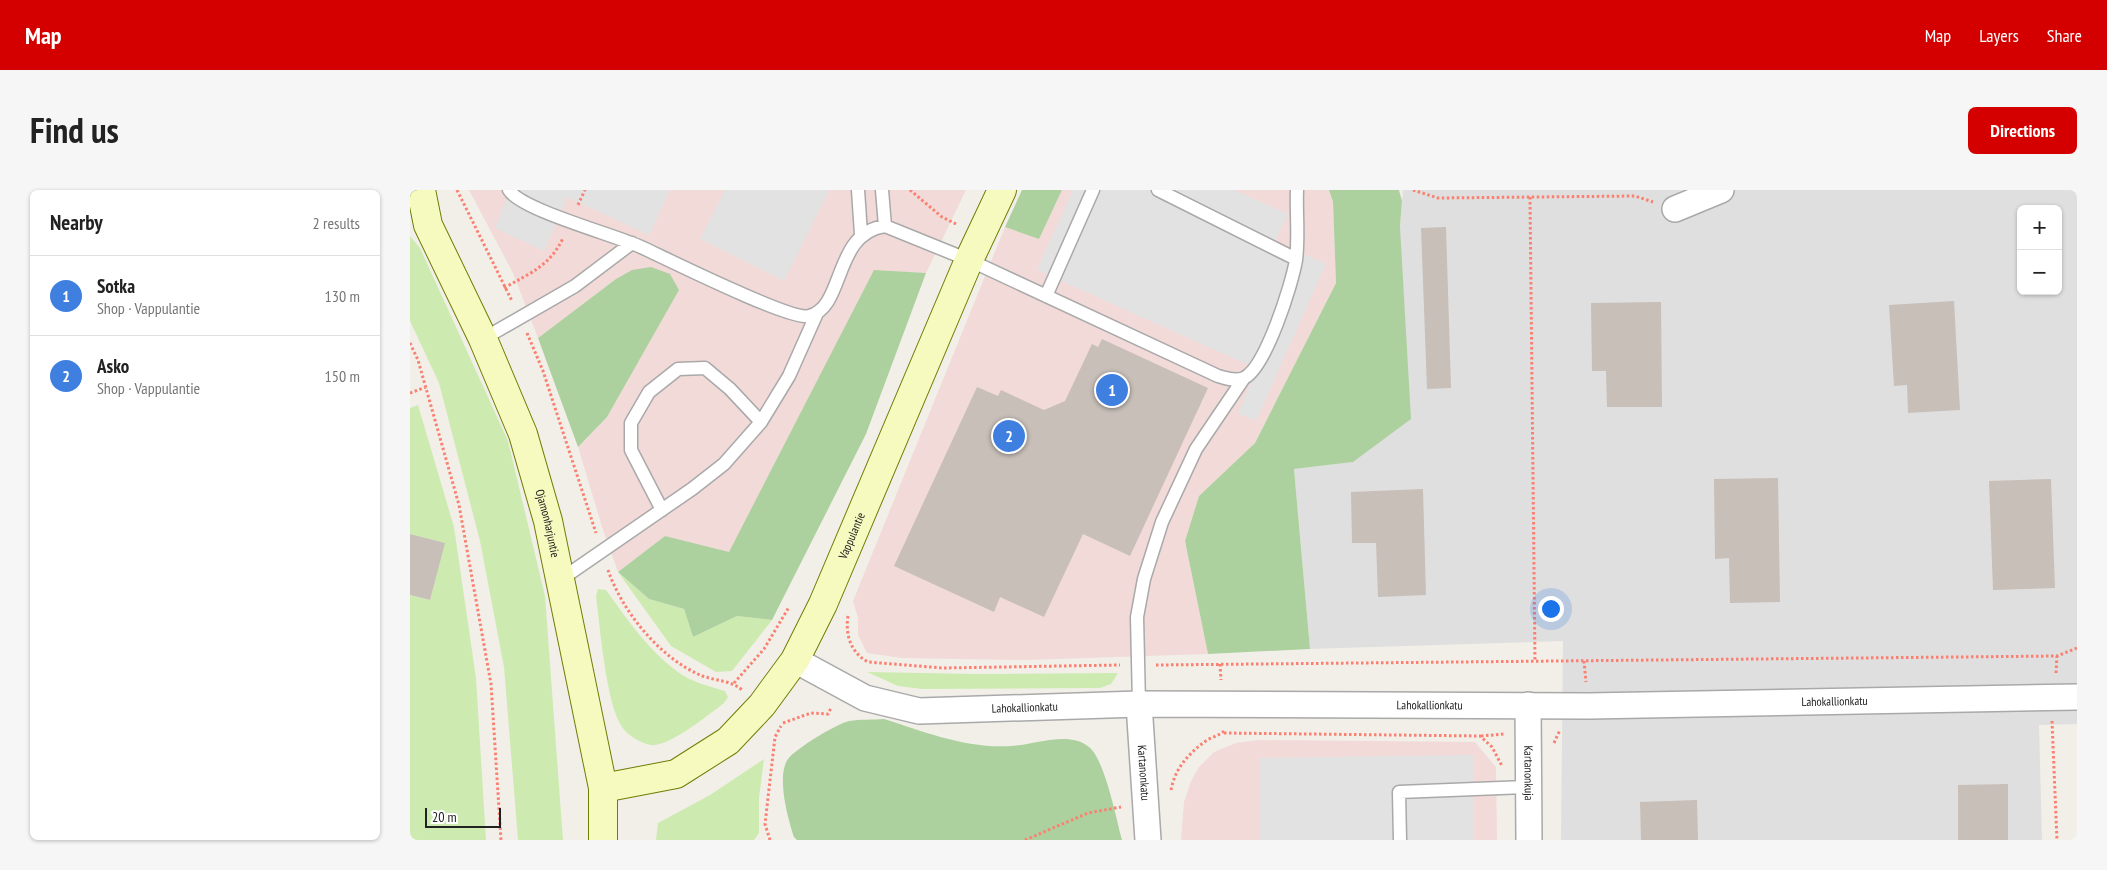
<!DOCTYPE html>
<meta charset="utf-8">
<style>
:root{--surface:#fff;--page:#f6f6f6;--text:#222;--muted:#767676;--line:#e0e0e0;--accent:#d40000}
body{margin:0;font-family:"PT Sans Narrow",sans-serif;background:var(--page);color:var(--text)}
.controls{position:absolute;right:15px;top:15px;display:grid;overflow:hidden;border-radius:8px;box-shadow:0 1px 4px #0004}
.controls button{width:45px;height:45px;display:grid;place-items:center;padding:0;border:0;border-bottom:1px solid var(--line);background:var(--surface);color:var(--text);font:25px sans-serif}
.scale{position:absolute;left:15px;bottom:12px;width:76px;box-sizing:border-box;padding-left:5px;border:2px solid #222;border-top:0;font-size:14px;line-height:18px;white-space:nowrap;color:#222;-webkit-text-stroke:4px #fff;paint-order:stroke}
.you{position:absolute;left:1140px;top:418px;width:18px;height:18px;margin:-12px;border:4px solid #fff;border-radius:50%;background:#1a73e8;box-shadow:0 0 0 8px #1a73e833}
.badge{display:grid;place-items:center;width:32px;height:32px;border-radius:50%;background:var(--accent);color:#fff;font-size:16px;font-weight:700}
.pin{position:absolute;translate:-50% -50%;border:2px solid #fff;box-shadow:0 1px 5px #0006}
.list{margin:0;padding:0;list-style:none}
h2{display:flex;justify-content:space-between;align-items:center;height:65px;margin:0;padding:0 20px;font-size:21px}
h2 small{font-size:16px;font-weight:400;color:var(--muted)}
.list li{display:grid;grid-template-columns:32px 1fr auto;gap:15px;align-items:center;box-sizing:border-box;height:80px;padding:0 20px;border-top:1px solid var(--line)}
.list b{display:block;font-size:19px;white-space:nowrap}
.list p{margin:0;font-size:16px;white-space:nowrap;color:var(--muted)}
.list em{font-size:16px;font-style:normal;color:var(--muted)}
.map{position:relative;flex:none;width:1667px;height:650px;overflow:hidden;border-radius:8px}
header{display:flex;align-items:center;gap:30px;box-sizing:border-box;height:70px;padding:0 25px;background:var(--accent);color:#fff}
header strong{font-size:24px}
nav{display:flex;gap:28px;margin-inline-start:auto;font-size:18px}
.intro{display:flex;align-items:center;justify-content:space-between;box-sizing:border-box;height:120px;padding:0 30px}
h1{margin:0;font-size:35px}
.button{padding:12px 22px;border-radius:8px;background:var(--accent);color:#fff;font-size:18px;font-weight:700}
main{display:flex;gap:30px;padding:0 30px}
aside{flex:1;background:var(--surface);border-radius:8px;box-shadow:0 1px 4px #0004}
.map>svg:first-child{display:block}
.residential{fill:#e0dfdf;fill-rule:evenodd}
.commercial{fill:#f2dad9}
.grass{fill:#cdebb0}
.forest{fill:#add19e}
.parking{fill:#e2e2e2}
.building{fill:#c7bfb8}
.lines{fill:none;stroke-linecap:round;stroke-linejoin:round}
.lane-casing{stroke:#a9a9a9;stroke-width:15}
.street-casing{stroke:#a9a9a9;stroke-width:28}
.secondary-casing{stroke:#707d05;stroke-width:30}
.path{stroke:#fa8072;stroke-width:3;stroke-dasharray:2.5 2.5;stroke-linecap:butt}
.lane{stroke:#fff;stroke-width:12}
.street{stroke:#fff;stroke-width:25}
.secondary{stroke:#f7fabf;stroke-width:28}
.labels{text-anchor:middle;stroke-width:4;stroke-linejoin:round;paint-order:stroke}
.street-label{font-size:12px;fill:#222;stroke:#fff}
</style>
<header>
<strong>Map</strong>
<nav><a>Map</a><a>Layers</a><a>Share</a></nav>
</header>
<div class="intro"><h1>Find us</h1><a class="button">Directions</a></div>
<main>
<aside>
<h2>Nearby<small>2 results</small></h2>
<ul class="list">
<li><span class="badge" style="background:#3f7fe0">1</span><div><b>Sotka</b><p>Shop · Vappulantie</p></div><em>130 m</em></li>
<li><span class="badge" style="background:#3f7fe0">2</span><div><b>Asko</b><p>Shop · Vappulantie</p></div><em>150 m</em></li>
</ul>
</aside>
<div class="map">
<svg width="1667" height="650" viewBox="0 0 1667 650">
<rect width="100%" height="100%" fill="#f2efe9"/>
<!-- residential -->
<path class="residential" d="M993,0H1667V534L1629,535L1632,650H1151L1153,451L900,459L884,279L943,272L990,37ZM1611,19H1648V101H1611Z"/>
<!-- commercial -->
<path class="commercial" d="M59,0H556L516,83L464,81L319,363L255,346L208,382L193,340L168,257L197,227L269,99L206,89L128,148L103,83Z
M652,0H919L923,12L926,93L845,253L789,306L775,351L798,464L615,470L491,468L457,463L448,445V428L443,411L595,37L629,48Z
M848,550L1065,552L1086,577L1087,650H771L774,612L781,591L789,577L804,562L826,553Z"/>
<!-- grass -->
<path class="grass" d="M0,46L10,58L98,251L135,406L153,650H108L94,477L70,351L29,193L0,131Z
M8,215L44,337L66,488L76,650H0V405L20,410L34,353L0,344V218Z
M208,382L239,409L274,419L283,447L327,426L362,430L322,481L306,482L261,456Z
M188,399L196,400C217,429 238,460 268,482C281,492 299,496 315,501L318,507L314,513C298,525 264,553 245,555C235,556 218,546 212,537C196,514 190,437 186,406Z
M457,482L566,484L708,483L701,494L690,498L512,499L488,496Z
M354,569L349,608V643L344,650H246L248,633L300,605Z"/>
<!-- forest -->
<path class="forest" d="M612,0H652L629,49L595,37Z
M919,0H989L992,11L990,37L1001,229L943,272L884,279L900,459L798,464L775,351L789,306L845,253L926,93L923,12Z
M241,77L260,84L269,100L197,227L168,257L128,148L206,89L222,80Z
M464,80L516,83L456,244L362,430L327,426L283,447L274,419L239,409L208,382L255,346L319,362Z
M474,529C515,542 557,559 601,556C624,555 659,540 679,557C695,570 706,628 712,650H387L384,647C378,629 366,586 378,569C385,559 428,533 439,531C450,529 463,530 474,529Z"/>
<!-- parking -->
<path class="parking" d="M100,0H260L239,45L157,7L134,61L85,38Z
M315,0H419L374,91L290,49Z
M663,0H824L878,24L865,51L916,74L846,231L828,223L847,179L627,80Z
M1063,565L1064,650H850L849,568Z"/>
<!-- building -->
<path class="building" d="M1036,37L1041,198L1017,199L1011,38Z
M1544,111L1550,220L1498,223L1497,195L1484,196L1479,115Z
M1251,112L1252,217H1197L1196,181H1182L1181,113Z
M692,149L798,198L720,366L673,344L634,427L590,407L584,422L484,376L567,197L588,206L591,200L634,220L655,211L682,154L688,157Z
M1368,288L1370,412L1320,413L1319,368L1305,369L1304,289Z
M1641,289L1645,398L1583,400L1579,291Z
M1013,299L1016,405L968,407L966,353H942L941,302Z
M0,344L35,353L20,410L0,405Z
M1598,594V650H1548V595Z
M1287,610L1288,650H1231L1230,612Z"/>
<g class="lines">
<defs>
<path id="lane" d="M99,0C111,20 205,45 231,57C255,68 381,131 399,126C435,118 423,43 475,36L559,70L808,186C816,188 825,192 834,188C856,177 882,94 886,70C889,46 886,23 887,0
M448,0L451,44
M472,0L475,36
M748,0L886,69
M636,106L683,0
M73,149L165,96L222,53
M252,320L221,260V233L239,202L268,179L295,178L320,199L351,232
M150,390L282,299L314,274L351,232L379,186L407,123
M729,514L727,427L734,389L752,332L786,259L834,188
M990,650L989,602L1119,597"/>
<g id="street">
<path d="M1265,19L1311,0"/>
<path id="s1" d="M385,470L455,508L509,521L729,514L1179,516L1667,507"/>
<path id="s2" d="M729,514L738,650"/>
<path id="s3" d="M1118,515L1119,650"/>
</g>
<g id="secondary">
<path id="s4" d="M11,0L18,35L73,149L113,244L138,331L193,598V650"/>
<path id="s5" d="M193,598L266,584L318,551L352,515L385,470L413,414L559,70L592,0"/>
</g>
</defs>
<!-- lane casing -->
<use href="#lane" class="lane-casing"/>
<!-- street casing -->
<use href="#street" class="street-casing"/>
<!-- secondary casing -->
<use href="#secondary" class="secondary-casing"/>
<!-- path -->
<path class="path" d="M47,0L102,111
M500,0L532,27L548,35
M1003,0L1028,8L1225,6L1243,12
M1120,7L1125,472
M168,15L175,0
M94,98C120,83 140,76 153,48
M117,143L133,181L186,343
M0,153L8,170L49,315L81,494L91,650
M0,203L16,197
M198,380C212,421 249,467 290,485C304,491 321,490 332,500
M438,426C435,445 441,463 458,472L533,478L710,475
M1174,471L1176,492
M810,474L811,490
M746,475L1647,466L1667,458
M1646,483L1647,466
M324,493L354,459L379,417
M1642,531L1647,650
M373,533L401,523L418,524L421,518
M814,543L1070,546L1082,557L1092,576
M1071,546L1094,544
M1144,553L1150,540
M761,600C765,578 779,563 797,550C803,547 810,545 814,541
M360,650L355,634L365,547L371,536
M615,650L678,623L711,617"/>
<!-- lane -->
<use href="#lane" class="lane"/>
<!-- street -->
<use href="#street" class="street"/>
<!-- secondary -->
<use href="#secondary" class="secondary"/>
</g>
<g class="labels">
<!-- street labels -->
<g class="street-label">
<text dy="4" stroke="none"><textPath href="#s4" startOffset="358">Ojamonharjuntie</textPath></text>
<text dy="4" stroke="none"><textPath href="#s5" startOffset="378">Vappulantie</textPath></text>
<text dy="4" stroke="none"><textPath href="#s1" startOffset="1051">Lahokallionkatu</textPath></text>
<text dy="4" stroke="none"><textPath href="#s1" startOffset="646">Lahokallionkatu</textPath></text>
<text dy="4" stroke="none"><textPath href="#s1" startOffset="241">Lahokallionkatu</textPath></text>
<text dy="4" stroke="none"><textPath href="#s2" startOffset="69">Kartanonkatu</textPath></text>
<text dy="4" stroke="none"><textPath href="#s3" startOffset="68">Kartanonkuja</textPath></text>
</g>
</g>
</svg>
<div class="controls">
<button>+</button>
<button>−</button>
</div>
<div class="scale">20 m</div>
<div class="you"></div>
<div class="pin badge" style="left:702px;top:200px;background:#3f7fe0">1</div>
<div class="pin badge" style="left:599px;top:246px;background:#3f7fe0">2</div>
</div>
</main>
